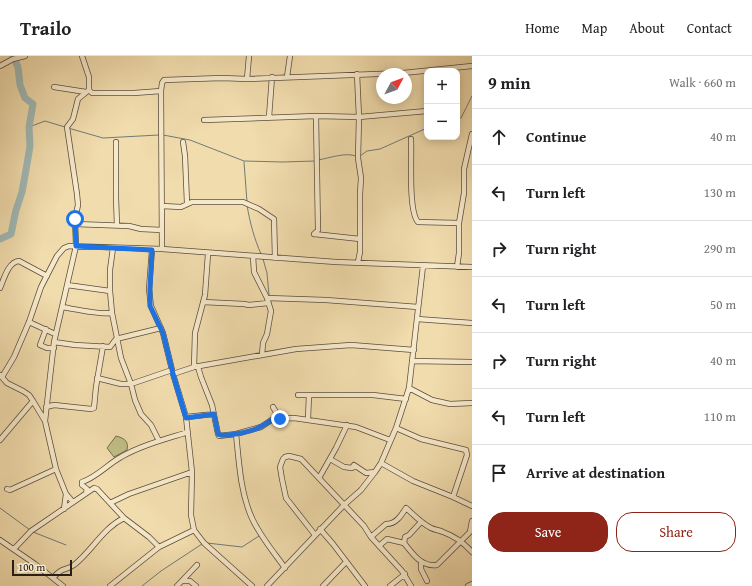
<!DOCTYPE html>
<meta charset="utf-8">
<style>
:root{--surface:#fff;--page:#f6f6f6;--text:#202124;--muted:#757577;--line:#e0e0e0;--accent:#8f2418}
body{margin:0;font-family:"Gentium Book Plus",serif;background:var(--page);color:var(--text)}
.controls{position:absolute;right:12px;top:12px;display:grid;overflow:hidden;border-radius:8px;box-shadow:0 2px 10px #0003}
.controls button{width:36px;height:36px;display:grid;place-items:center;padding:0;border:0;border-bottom:1px solid var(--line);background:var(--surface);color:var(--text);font:20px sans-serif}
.compass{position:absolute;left:376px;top:12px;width:36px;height:36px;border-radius:50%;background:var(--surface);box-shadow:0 2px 10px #0003;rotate:49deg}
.scale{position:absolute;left:12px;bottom:10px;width:60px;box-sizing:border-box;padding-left:4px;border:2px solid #291f17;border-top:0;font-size:11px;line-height:14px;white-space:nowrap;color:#291f17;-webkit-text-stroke:3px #f6e8ca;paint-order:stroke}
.stop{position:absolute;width:12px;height:12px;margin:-9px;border:3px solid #1a73e8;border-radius:50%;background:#fff}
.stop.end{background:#1a73e8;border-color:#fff;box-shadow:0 1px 4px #0008}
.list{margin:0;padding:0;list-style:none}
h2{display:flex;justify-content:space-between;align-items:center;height:52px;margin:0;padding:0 16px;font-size:17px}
h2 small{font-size:13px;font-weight:400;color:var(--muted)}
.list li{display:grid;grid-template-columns:26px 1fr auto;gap:12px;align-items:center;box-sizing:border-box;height:56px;padding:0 16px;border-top:1px solid var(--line)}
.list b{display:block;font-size:15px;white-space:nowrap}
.list em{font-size:13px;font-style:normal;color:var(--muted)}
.actions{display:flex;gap:8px;padding:12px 16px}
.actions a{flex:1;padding:9px 0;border:1px solid var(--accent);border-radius:16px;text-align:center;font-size:14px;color:var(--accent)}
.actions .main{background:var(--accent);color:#fff}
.icon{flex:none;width:22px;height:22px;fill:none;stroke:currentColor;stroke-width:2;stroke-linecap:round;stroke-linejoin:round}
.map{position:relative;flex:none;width:472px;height:530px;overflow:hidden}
header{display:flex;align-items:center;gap:24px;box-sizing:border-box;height:56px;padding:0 20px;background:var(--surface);border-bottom:1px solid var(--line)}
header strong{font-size:19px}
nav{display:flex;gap:22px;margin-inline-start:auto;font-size:14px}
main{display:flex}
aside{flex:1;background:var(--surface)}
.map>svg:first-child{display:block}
.green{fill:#c0bf85;stroke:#746f4e}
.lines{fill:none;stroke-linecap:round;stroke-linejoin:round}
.stream{stroke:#707b76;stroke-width:1}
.river{stroke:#a0b9b6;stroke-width:7}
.minor-casing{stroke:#5b4e3c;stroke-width:6}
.minor{stroke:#f6e8ca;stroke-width:4.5}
.route{stroke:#1a73e8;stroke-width:5}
</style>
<header>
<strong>Trailo</strong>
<nav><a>Home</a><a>Map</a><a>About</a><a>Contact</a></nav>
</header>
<main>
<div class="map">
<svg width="472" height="530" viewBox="0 0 472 530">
<rect width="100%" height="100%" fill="#f1dcad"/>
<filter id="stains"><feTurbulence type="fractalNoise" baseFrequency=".005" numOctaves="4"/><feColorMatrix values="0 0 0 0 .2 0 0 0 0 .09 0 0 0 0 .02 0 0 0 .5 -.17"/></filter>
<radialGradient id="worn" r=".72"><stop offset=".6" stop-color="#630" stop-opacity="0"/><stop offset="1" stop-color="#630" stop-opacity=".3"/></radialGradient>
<!-- green -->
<path class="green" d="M116,380C124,382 129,385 127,394L114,401L107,392Z"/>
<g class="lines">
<!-- stream -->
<path class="stream" d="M457,63L461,62L472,40
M29,71L45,65L65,71
M68,72L103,82L159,79
M163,79L190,84L244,105L283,106L315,105
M360,100L367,95L380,93L427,72
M318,104C330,102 345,96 356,100
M244,106L247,146
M247,149C250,167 254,182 261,198
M263,203L267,217L269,239
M0,452L30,474
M33,476L66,489
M207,487L242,491L259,480
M142,530L161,515L202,488"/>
<!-- river -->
<path class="river" d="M0,183L11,178L16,154L22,136L26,114L30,90L29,71L33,48L25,42L20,29L18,11L13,0"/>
<defs>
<path id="minor" d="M82,0L89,21V34L92,37H134L161,35
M0,10L13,3L25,0
M357,18L359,61L358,102L361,122L360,138V196L358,206
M287,21L290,0
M247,23L249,0
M54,31L86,36
M269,61L272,21
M204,64L316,60L359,61L427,55
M411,83C412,100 408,155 418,166L459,167
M116,86V142L117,169
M183,86L185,100L187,147
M162,150L181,151L192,146H243L259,153L274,163L275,202
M75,168L129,170L141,173L162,174
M314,178L318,174L316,60
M314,178L360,183
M113,192L110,214V235L112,257L121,302L131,328L135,344L141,358L151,369L159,385
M162,193L161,35L162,27L164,24L222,22L247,23L403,17L472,10
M152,194L149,233L151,250L163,277L173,318L186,361L192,416L191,459L194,474L204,487L252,530
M253,200L254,216L267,242L271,255L267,278L263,287L262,299
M457,211L459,197V167L464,137V113L472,78
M67,229L110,235
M0,232C4,223 8,206 19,205L47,220
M267,242L326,244L418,251
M203,246L244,248L249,249L268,247
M62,251C74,253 100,259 112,257
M417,263L472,267
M29,266L55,278
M46,273L40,289L47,292H54
M54,286L75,289L110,291L116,283L161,272
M412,305L472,306
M194,311L195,277L205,239L208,198
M198,311L201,321L212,349L218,378L219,380L236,378L261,371L273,363L294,362L356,371L390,384
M173,318L194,311L296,293L351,289L414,294
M0,319L7,327L23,335L29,339L33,345L45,365
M2,321L14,301L29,266L41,231L57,200L64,192L69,190L162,193L336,206L472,211
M97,322L121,328H131L172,314
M409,332L432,344L450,348L472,347
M298,339H373L406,343
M46,351L54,349L91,353L94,352L96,331L103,290
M273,351L280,363
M186,361L214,358
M308,363L309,339
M396,372L421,383L466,394L467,399L453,441
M236,378C239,405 240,434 251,460C259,479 273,495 285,512
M0,384L33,345
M330,403L344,411L352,412L354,409L366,417L375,416
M381,407L413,425L453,441L472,450
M319,422L336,392L347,369
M7,433L10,434L56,413
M86,437L87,433L82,429V426C97,421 108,408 121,401C142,389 166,383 188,376
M73,446L66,438L56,413L45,365L54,286L76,190L75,163L78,149L77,138L67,71L73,63L78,43L89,34
M110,447L129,438L192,416
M64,453L66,438
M320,473L333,488L365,530
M315,479L286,442L282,423L280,411L283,403L285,401L289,400L301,403L364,470L371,481L402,515L411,530
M371,481L386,468C396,468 401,460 406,452C414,459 421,467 431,472C435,474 439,474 443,476C454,480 464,487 472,496
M0,484L35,508L63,530
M404,487C413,498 421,511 437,509L470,476L472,465
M379,490L387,483L404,487L405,481L409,479L421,466
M14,493L31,475L94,432L97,433L124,462L149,481L159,491
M421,506V513L427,525
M53,522C62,511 65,515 74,509C92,495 103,472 124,462
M182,525H190L196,530
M110,530L159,491L194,474
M177,530L197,509
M267,530L344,449L361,434L375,416L381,407L396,372L409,332L423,210
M323,530L346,506
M390,530L405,518
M468,530L472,528"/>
</defs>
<!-- minor casing -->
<use href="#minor" class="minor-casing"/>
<!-- minor -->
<use href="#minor" class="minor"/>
</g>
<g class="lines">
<!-- route -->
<path class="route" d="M75,163L76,190L152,194L150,233V250L163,277L173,318L186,362L214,358L218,378C223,382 253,375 260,371C269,367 269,363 280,363"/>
</g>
<rect width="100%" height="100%" filter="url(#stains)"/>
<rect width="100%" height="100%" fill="url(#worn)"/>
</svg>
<div class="controls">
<button>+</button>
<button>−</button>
</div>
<svg class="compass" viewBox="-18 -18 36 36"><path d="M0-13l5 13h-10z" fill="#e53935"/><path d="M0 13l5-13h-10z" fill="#757577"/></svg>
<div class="scale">100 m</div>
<div class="stop" style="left:75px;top:163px"></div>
<div class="stop end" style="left:280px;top:363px"></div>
</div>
<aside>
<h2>9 min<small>Walk · 660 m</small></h2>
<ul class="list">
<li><svg class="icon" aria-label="ahead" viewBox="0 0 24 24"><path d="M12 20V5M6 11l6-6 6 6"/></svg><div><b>Continue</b></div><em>40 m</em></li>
<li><svg class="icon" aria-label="left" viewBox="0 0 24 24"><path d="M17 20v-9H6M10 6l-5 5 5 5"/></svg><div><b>Turn left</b></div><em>130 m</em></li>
<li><svg class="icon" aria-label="right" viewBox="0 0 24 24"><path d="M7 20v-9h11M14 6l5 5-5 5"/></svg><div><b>Turn right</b></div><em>290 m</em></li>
<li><svg class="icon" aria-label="left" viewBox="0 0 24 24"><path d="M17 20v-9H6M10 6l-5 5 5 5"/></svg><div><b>Turn left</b></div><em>50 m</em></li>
<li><svg class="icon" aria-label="right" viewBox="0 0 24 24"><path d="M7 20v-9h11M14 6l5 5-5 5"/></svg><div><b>Turn right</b></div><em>40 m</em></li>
<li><svg class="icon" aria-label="left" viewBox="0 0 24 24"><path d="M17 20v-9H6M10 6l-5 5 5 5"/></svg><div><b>Turn left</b></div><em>110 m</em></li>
<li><svg class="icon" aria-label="arrive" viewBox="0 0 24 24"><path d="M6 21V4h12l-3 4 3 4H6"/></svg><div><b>Arrive at destination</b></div></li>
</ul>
<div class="actions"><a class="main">Save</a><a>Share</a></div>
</aside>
</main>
